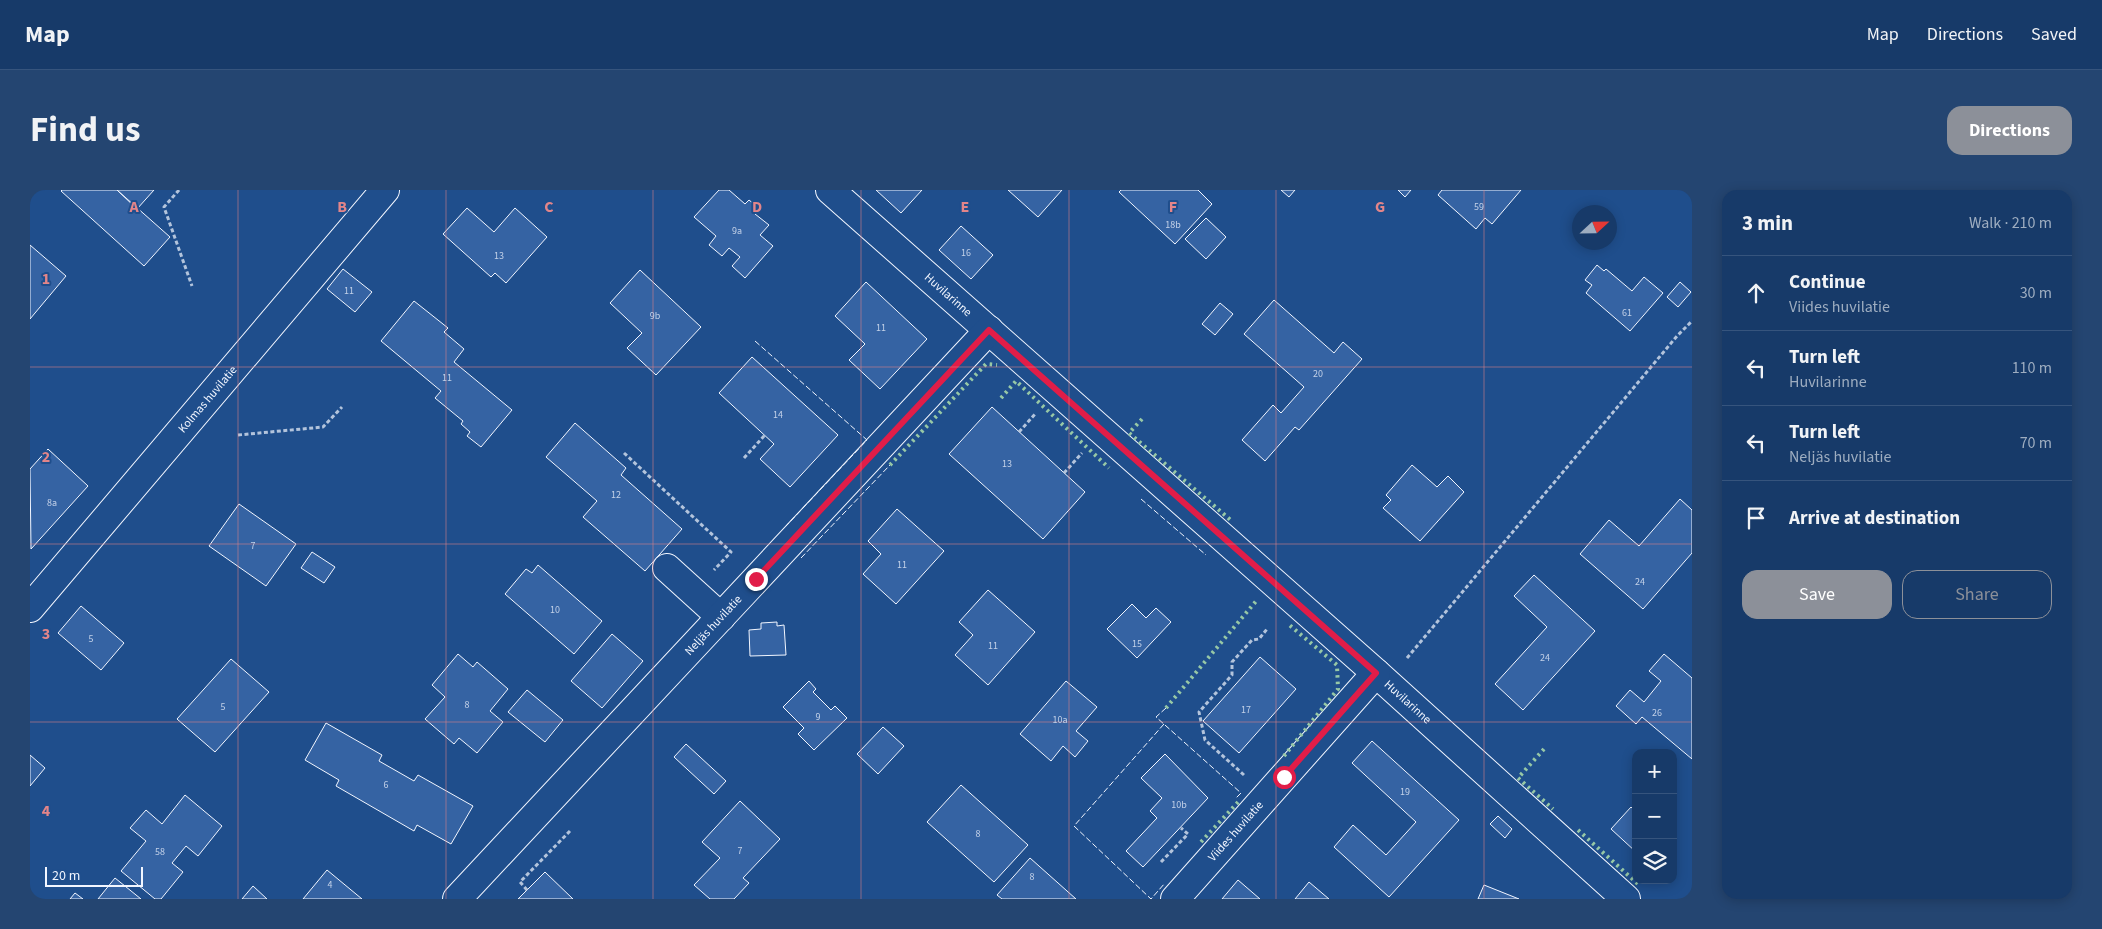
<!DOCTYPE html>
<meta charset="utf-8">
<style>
:root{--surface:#173a69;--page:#244571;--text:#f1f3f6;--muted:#9eadc0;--line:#36547d;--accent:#8c9099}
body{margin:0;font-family:"Source Sans 3",sans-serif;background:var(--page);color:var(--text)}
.controls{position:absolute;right:15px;bottom:15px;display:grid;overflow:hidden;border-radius:10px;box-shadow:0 2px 12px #0003}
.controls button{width:45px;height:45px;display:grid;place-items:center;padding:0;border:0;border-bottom:1px solid var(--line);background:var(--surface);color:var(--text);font:25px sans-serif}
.compass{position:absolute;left:1542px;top:15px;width:45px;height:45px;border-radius:50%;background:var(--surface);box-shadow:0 2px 12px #0003;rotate:68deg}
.scale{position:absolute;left:15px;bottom:12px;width:98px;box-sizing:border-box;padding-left:5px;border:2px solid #f2f6ff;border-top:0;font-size:14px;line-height:18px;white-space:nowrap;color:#f2f6ff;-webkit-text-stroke:4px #1f4e8c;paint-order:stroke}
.stop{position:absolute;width:15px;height:15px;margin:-11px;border:4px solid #e11d48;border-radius:50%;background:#fff}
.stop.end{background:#e11d48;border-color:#fff;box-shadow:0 1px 5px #0008}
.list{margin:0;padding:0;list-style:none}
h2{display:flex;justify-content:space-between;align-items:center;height:65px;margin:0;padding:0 20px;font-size:21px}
h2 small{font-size:16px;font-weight:400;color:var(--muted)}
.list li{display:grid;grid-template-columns:32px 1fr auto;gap:15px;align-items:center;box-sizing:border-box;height:75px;padding:0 20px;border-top:1px solid var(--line)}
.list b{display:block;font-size:19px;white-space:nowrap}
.list p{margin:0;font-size:16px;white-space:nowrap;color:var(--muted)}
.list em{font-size:16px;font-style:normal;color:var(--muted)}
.actions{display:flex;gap:10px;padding:15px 20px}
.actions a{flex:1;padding:11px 0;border:1px solid var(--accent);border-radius:15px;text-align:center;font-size:18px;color:var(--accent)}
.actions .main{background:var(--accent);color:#fff}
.icon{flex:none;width:28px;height:28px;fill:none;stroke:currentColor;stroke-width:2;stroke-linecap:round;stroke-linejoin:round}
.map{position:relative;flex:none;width:1662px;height:709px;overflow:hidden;border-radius:15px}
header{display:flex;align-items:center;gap:30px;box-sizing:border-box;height:70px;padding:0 25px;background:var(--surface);border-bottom:1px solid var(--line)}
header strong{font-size:24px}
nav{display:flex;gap:28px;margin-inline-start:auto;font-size:18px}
.intro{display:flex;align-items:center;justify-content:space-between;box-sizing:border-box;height:120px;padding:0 30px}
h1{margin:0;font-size:35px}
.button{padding:12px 22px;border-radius:15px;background:var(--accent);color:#fff;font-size:18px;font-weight:700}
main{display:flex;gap:30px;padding:0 30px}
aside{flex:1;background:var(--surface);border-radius:15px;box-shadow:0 2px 12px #0003}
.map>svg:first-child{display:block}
.building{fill:#3563a3;stroke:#f2f6ff}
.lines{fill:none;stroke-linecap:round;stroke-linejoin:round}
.minor-casing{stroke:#f2f6ff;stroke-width:30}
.path{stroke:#b3c4dc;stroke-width:3;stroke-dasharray:4 2.5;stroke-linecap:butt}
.minor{stroke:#1f4e8c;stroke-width:28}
.hedge{stroke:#97c8a6;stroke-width:4;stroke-dasharray:2.5 4;stroke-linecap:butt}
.fence{stroke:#f2f6ff;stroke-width:1;stroke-dasharray:6 2.5;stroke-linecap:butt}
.route{stroke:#e11d48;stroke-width:6}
.grid{fill:none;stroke:#e38589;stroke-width:1;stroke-opacity:0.55}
.labels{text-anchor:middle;stroke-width:4;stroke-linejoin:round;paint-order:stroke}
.number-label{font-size:10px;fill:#c3d1e8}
.street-label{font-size:12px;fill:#f2f6ff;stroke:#1f4e8c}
.grid-label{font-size:16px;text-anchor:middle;font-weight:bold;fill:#e38589;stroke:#1f4e8c;stroke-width:4;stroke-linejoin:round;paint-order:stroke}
</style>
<header>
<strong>Map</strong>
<nav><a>Map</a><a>Directions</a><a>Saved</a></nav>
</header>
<div class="intro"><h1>Find us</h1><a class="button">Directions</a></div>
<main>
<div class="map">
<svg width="1662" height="709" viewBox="0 0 1662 709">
<rect width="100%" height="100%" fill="#1f4e8c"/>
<!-- building -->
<path class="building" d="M32,0H87L140,47L114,76L31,1Z
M87,0H124L107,19Z
M689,0H699L715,14L719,10L730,19L725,24L739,35L730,45L743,56L715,88L702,76L710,67L699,58L692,66L679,55L686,46L664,27Z
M846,0H892L871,23Z
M978,0H1032L1008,27Z
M1091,0H1168L1182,14L1145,54L1089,2Z
M1251,0H1265L1259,7Z
M1368,0H1381L1375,7Z
M1412,0H1491L1462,34L1455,28L1446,39L1408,5Z
M437,18L464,42L485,18L517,47L476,93L465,83L461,87L413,44Z
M1176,28L1196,47L1176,69L1155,49Z
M931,36L963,65L941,89L909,60Z
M0,55L36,86L0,129Z
M1567,75L1574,81L1576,79L1602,101L1614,87L1633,103L1600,141L1556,103L1562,95L1555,90Z
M313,79L342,102L325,122L297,99Z
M610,80L671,137L626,185L597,158L612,143L580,113Z
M836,92L897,149L850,199L819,170L835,154L805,126Z
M1650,92L1661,102L1648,117L1637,107Z
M1244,110L1304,163L1313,152L1332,169L1269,240L1265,237L1235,271L1212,250L1243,215L1251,223L1274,197L1214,144Z
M384,111L418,138L414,142L434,159L424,172L482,220L451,257L437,246L440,242L431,234L433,231L405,208L411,201L351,151Z
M1190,113L1203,124L1185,145L1172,134Z
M722,167L808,245L760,297L730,269L744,254L689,203Z
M962,217L1055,302L1013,349L919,264Z
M545,233L596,278L591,285L652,339L615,381L553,327L567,311L516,267Z
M18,259L58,296L1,359L0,279Z
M1382,275L1407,297L1418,286L1434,302L1390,351L1353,318L1361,310L1356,305Z
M1650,309L1662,320V363L1613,419L1550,364L1579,330L1609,356Z
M209,314L266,354L236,396L179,356Z
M867,319L914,361L866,414L833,384L851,364L838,351Z
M282,362L305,377L294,393L271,378Z
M508,375L572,431L544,464L475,404L496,379L502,383Z
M1504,385L1565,441L1493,520L1465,494L1517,437L1484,406Z
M958,400L1005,442L958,495L925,465L943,445L929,432Z
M1102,414L1116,428L1126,418L1141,432L1107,468L1077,439Z
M51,416L94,453L71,480L28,443Z
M747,432V436L754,435L756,465L720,466L719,440L731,439V433Z
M582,444L613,471L572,518L541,491Z
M428,464L443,477L447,472L478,499L460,521L473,532L447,563L429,548L424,554L395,529L415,507L402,495Z
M1634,464L1662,488V569L1612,527L1606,534L1586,516L1600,500L1614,512L1631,491L1619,481Z
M1230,467L1266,499L1209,563L1173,531Z
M201,469L239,502L185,562L147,529Z
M779,491L786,499L783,502L801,520L805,516L817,528L784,560L768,544L774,538L753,517Z
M1036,491L1067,517L1046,541L1058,551L1045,567L1033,556L1021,571L990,544Z
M497,500L533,530L515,552L478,522Z
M296,533L352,565L349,571L384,591L388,585L443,616L421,654L387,635L384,641L306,596L309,590L275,570Z
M853,537L874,556L848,584L827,564Z
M1342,551L1429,630L1359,707L1304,657L1323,635L1356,665L1386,632L1322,573Z
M656,554L696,591L684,604L644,567Z
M1135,564L1178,608L1113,677L1096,661L1127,628L1120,621L1132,608L1111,588Z
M0,565L15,578L0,596Z
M931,595L998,655L964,692L897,632Z
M155,605L192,636L168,666L156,656L142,673L153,682L131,709H125L91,681L116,651L100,638L116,620L132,634Z
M710,611L750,649L713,688L719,693L704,709H680L664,695L690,668L672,652Z
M1601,617L1606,622V662L1581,639Z
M1468,626L1482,639L1475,648L1460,634Z
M1000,668L1046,709H972L967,705Z
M297,680L332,709H273Z
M515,682L543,709H488Z
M85,688L111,709H68Z
M1208,690L1230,709H1192Z
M1279,692L1299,709H1265Z
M1454,695L1489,709H1448Z
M223,696L237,709H212Z
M45,703L53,709H40Z"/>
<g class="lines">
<defs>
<g id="minor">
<path id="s1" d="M800,0L1346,483L1596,709"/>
<path d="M637,378L691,427"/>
<path id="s2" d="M0,418L355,0"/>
<path id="s3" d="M427,709L959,140"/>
<path id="s4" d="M1145,709L1346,483"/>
</g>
</defs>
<!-- minor casing -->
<use href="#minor" class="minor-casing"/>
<!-- path -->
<path class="path" d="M149,0L134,17L162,96
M989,242L1006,223
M208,245L293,237L312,217
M594,263L701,362L684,380
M714,268L735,245
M1034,283L1052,263
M1377,468L1647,146L1662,131
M1214,585L1175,550L1169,522L1202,485V472L1222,450L1229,449L1237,439
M1131,672L1158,644L1151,638
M497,700L490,692L540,641"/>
<!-- minor -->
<use href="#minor" class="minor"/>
<!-- hedge -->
<path class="hedge" d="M971,208L986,191L1079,278
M1112,229L1099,243L1203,332
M860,275L956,174L967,175
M1136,518L1227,410
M1514,559L1488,588L1523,619
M1254,566L1308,499L1307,475L1257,433
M1548,640L1608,694L1612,690
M1171,652L1210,610"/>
<!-- fence -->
<path class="fence" d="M725,151L837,250L756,336
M1111,309L1176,365
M771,368L860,275
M1136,518L1126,527L1211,603L1206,608
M1134,534L1044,636L1121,709L1135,693"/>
</g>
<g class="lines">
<!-- route -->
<path class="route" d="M726,389L959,140L1346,483L1254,587"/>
</g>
<!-- grid -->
<path class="grid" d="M208,0V709M416,0V709M623,0V709M831,0V709M1039,0V709M1246,0V709M1454,0V709M0,177H1662M0,354H1662M0,532H1662"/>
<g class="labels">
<!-- number labels -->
<g class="number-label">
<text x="1449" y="20">59</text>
<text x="1143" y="38">18b</text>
<text x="707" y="44">9a</text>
<text x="936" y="66">16</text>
<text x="469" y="69">13</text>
<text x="319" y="104">11</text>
<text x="1597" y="126">61</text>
<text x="625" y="129">9b</text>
<text x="851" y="141">11</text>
<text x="1288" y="187">20</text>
<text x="417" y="191">11</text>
<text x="748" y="228">14</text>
<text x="977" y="277">13</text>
<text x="586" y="308">12</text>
<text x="22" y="316">8a</text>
<text x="223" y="359">7</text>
<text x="872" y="378">11</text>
<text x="1610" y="395">24</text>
<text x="525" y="423">10</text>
<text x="61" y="452">5</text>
<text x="1107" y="457">15</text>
<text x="963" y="459">11</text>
<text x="1515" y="471">24</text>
<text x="437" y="518">8</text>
<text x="193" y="520">5</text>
<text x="1216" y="523">17</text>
<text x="1627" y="526">26</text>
<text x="788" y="530">9</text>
<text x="1030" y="533">10a</text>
<text x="356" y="598">6</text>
<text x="1375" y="605">19</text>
<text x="1149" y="618">10b</text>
<text x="948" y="647">8</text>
<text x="710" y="664">7</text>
<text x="130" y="665">58</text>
<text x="1002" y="690">8</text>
<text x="300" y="698">4</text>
</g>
<!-- street labels -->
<g class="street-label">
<text dy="4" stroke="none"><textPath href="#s1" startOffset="158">Huvilarinne</textPath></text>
<text dy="4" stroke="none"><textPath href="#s2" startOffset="274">Kolmas huvilatie</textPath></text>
<text dy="4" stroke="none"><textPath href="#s3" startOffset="375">Neljäs huvilatie</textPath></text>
<text dy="4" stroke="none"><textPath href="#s1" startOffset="772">Huvilarinne</textPath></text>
<text dy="4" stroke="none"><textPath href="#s4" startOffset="91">Viides huvilatie</textPath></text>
</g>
</g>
<g class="grid-label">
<text x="104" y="22">A</text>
<text x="312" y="22">B</text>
<text x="519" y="22">C</text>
<text x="727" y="22">D</text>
<text x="935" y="22">E</text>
<text x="1143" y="22">F</text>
<text x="1350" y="22">G</text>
<text x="16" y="94">1</text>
<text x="16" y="272">2</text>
<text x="16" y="449">3</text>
<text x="16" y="626">4</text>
</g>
</svg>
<div class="controls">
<button>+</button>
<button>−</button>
<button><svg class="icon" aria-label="layers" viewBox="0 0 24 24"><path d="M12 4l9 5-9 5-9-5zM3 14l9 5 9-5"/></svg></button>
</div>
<svg class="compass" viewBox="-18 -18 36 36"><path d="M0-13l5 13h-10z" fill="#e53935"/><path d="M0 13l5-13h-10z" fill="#9eadc0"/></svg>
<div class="scale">20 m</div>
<div class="stop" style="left:1254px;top:587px"></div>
<div class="stop end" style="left:726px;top:389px"></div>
</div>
<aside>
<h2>3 min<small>Walk · 210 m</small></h2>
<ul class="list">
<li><svg class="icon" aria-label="ahead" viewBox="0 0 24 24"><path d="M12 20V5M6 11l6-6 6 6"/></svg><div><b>Continue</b><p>Viides huvilatie</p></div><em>30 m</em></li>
<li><svg class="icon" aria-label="left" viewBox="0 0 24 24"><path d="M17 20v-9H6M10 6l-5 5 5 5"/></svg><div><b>Turn left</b><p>Huvilarinne</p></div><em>110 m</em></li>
<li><svg class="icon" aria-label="left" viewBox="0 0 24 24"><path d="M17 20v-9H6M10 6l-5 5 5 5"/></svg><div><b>Turn left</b><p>Neljäs huvilatie</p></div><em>70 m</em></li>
<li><svg class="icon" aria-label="arrive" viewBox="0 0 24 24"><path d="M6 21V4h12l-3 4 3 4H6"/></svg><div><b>Arrive at destination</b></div></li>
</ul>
<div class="actions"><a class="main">Save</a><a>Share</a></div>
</aside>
</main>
